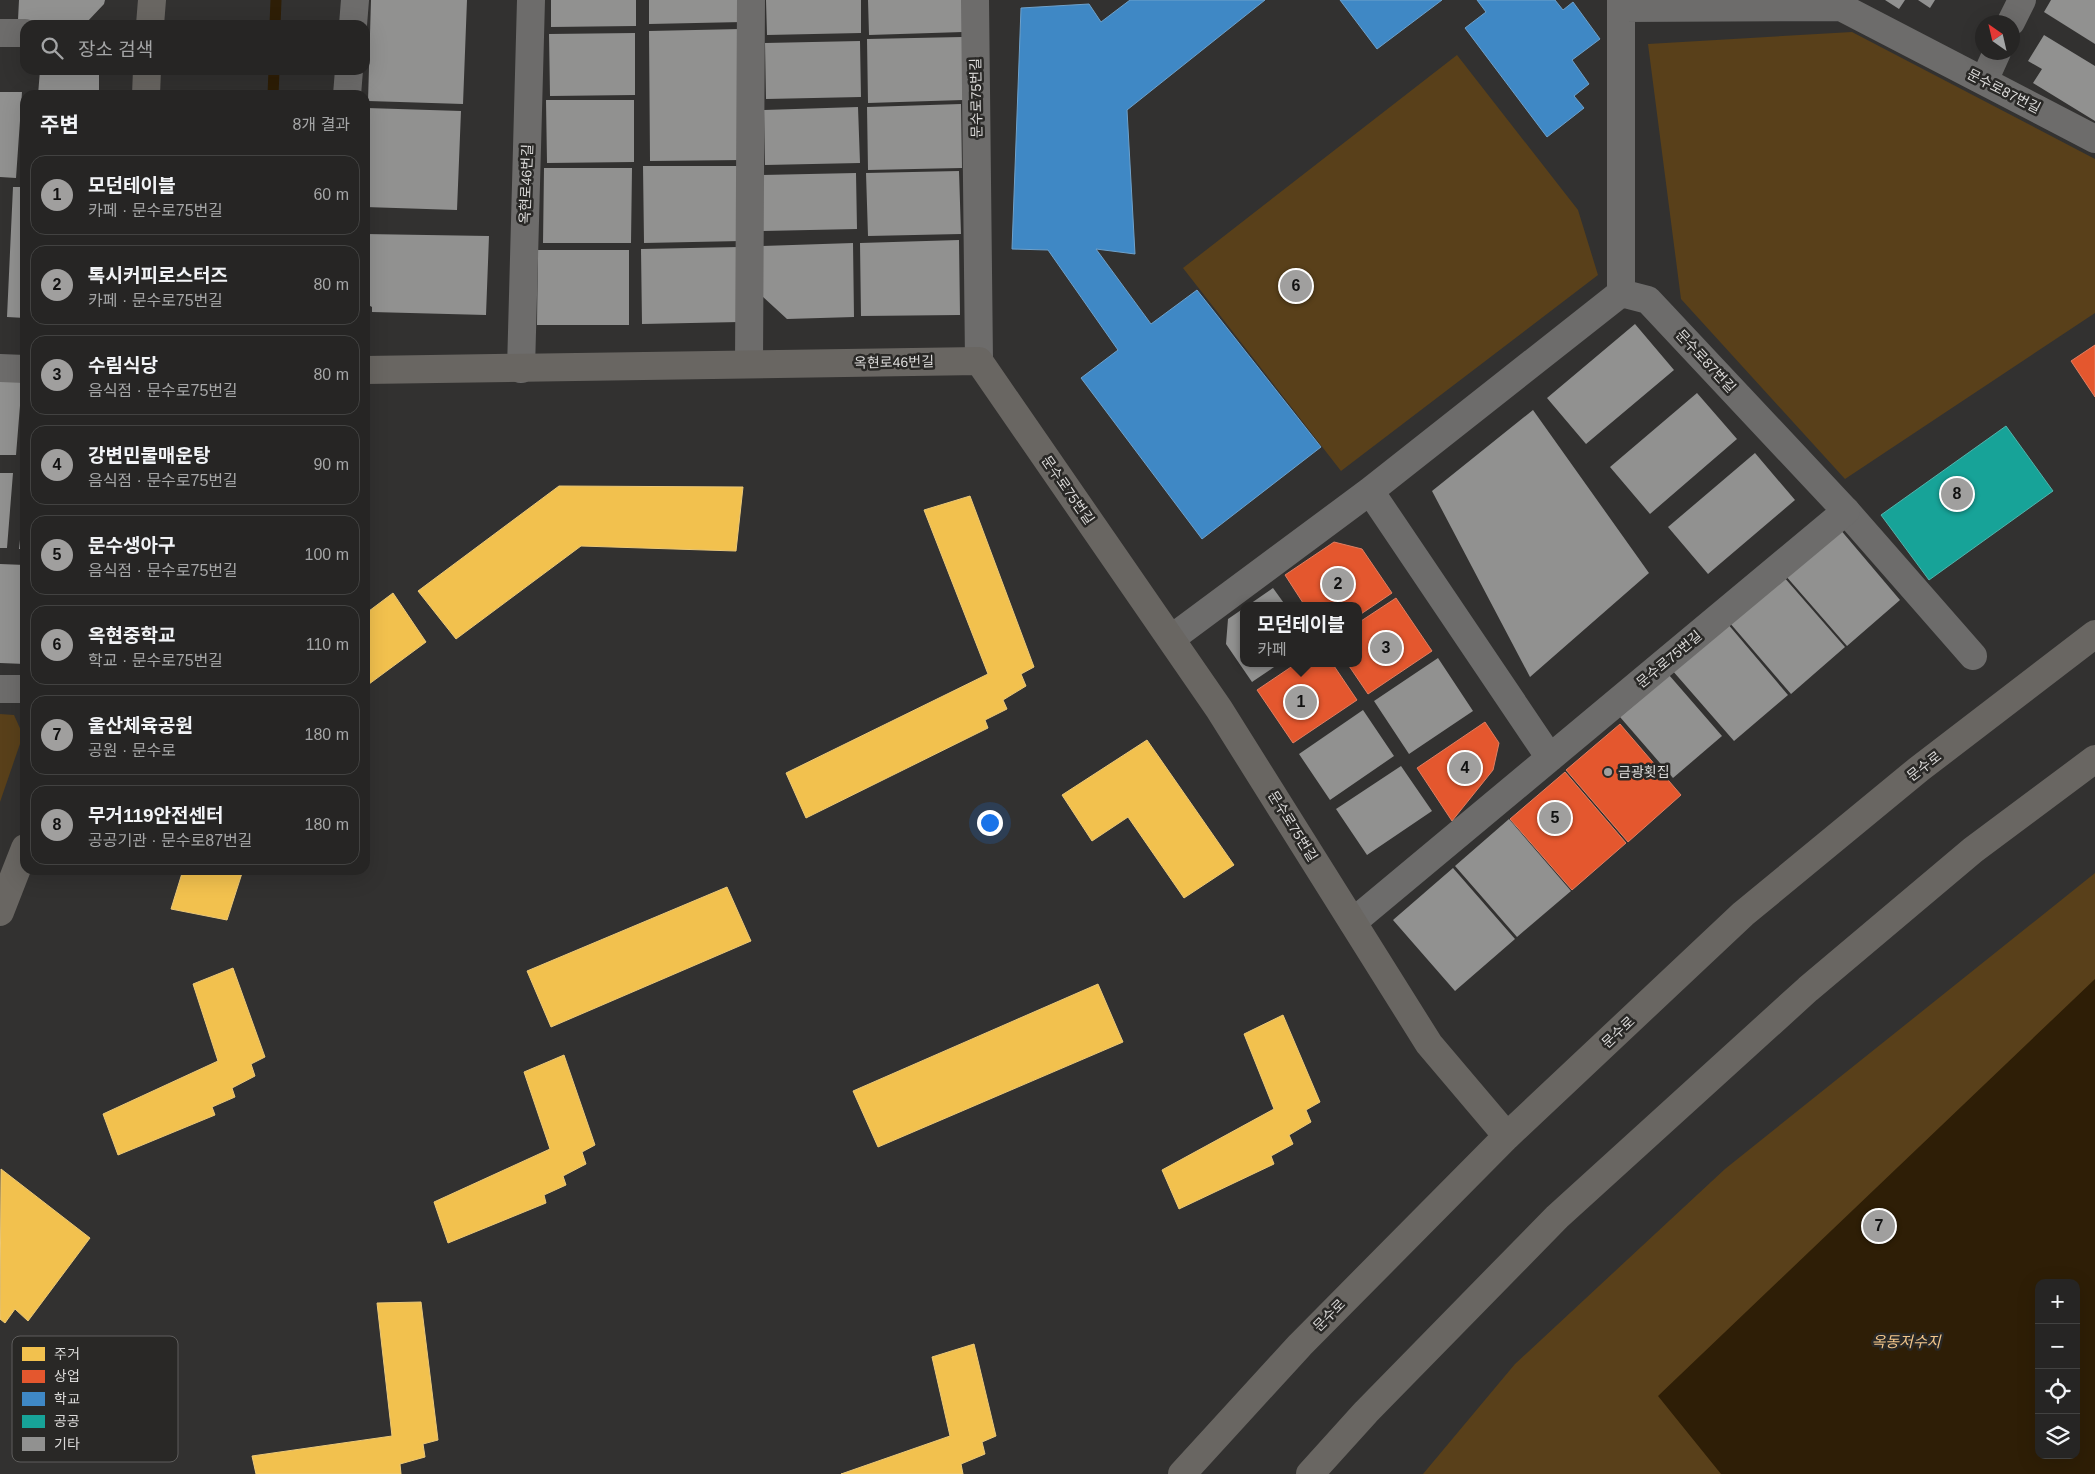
<!DOCTYPE html>
<html lang="ko">
<meta charset="utf-8">
<style>
:root{--surface:#262524;--page:#2e2d2c;--text:#f1f3f6;--muted:#a4a5a6;--line:#424241;--accent:#a09f9e}
body{margin:0;font-family:Helvetica,"Noto Sans KR",sans-serif;background:var(--page);color:var(--text)}
.controls{position:absolute;right:15px;bottom:15px;display:grid;overflow:hidden;border-radius:10px;box-shadow:0 5px 20px #0002}
.controls button{width:45px;height:45px;display:grid;place-items:center;padding:0;border:0;border-bottom:1px solid var(--line);background:var(--surface);color:var(--text);font:25px sans-serif}
.compass{position:absolute;left:1975px;top:15px;width:45px;height:45px;border-radius:50%;background:var(--surface);box-shadow:0 5px 20px #0002;rotate:326deg}
.you{position:absolute;left:989px;top:822px;width:18px;height:18px;margin:-12px;border:4px solid #fff;border-radius:50%;background:#1a73e8;box-shadow:0 0 0 8px #1a73e833}
.badge{display:grid;place-items:center;width:32px;height:32px;border-radius:50%;background:var(--accent);color:#111;font-size:16px;font-weight:700}
.pin{position:absolute;translate:-50% -50%;border:2px solid #fff;box-shadow:0 1px 5px #0006}
.popup{position:absolute;left:1240px;top:602px;width:122px;height:65px;box-sizing:border-box;display:grid;place-content:center;border-radius:10px;background:var(--surface);filter:drop-shadow(0 1px 4px #0005);font-size:16px;white-space:nowrap;color:var(--muted)}
.popup b{font-size:19px;color:var(--text)}
.popup::after{content:'';position:absolute;left:50%;top:100%;margin-left:-10px;border:10px solid transparent;border-top-color:var(--surface)}
.list{margin:0;padding:0;list-style:none}
h2{display:flex;justify-content:space-between;align-items:center;height:65px;margin:0;padding:0 20px;font-size:21px}
h2 small{font-size:16px;font-weight:400;color:var(--muted)}
.list li{display:grid;grid-template-columns:32px 1fr auto;gap:15px;align-items:center;box-sizing:border-box;height:80px;margin:0 10px 10px;padding:0 10px;border:1px solid var(--line);border-radius:15px}
.list b{display:block;font-size:19px;white-space:nowrap}
.list p{margin:0;font-size:16px;white-space:nowrap;color:var(--muted)}
.list em{font-size:16px;font-style:normal;color:var(--muted)}
.icon{flex:none;width:28px;height:28px;fill:none;stroke:currentColor;stroke-width:2;stroke-linecap:round;stroke-linejoin:round}
.map{position:relative;flex:none;width:2095px;height:1474px;overflow:hidden}
.search{position:absolute;background:var(--surface);box-shadow:0 5px 20px #0002;left:20px;top:20px;width:350px;height:55px;display:flex;align-items:center;gap:12px;box-sizing:border-box;padding:0 18px;border-radius:15px;color:var(--muted);font-size:19px}
.panel{position:absolute;background:var(--surface);box-shadow:0 5px 20px #0002;left:20px;top:90px;width:350px;height:785px;border-radius:15px}
.map>svg:first-child{display:block}
.green{fill:#59401a;fill-rule:evenodd}
.water{fill:#2e1e06;fill-rule:evenodd}
.homes{fill:#f2c14e;stroke:#ebc878}
.shops{fill:#e4572e;stroke:#e17e61}
.schools{fill:#3f88c5;stroke:#6ea1cb}
.public{fill:#17a398;stroke:#52b4ac}
.lines{fill:none;stroke-linecap:round;stroke-linejoin:round}
.stream{stroke:#2e1e06;stroke-width:11}
.building{fill:#919190}
.pedestrian{stroke:#6d6c6b;stroke-width:28}
.minor{stroke:#6d6c6b;stroke-width:28}
.secondary{stroke:#696662;stroke-width:28}
.poi-dot{fill:#a09f9e;stroke:#292826;stroke-width:2}
.labels{text-anchor:middle;stroke-width:5;stroke-linejoin:round;paint-order:stroke}
.street-label{font-size:14px;fill:#dbdad9;stroke:#292826}
.poi-label{font-size:14px;fill:#dbdad9;stroke:#292826;text-anchor:start}
.water-label{font-size:15px;font-style:italic;fill:#f4c78b;stroke:#292826}
.key{fill:#292826;stroke:#5e5d5c;stroke-width:1}
.key-label{font-size:14px;fill:#dbdad9}
</style>
<div class="map">
<svg width="2095" height="1474" viewBox="0 0 2095 1474">
<rect width="100%" height="100%" fill="#323130"/>
<!-- green -->
<path class="green" d="M1852,32L2095,159V313L1845,479L1681,299L1648,44Z
M1457,55L1578,210L1598,275L1341,471L1183,268Z
M0,714L14,715L23,735L0,802Z
M2095,873V1474H1423L1515,1364L1725,1169ZM2039,1283H2076V1455H2039Z"/>
<!-- water -->
<path class="water" d="M2095,979V1474H1721L1658,1396ZM2039,1283H2076V1455H2039Z"/>
<!-- homes -->
<path class="homes" d="M559,486L743,487L736,551L581,546L456,639L418,591Z
M970,496L1034,667L1021,674L1026,686L1003,700L1007,709L985,720L988,728L806,818L786,773L988,674L924,510Z
M393,593L426,642L365,687V614Z
M1147,740L1234,865L1184,898L1128,817L1092,841L1062,795Z
M183,870H243L227,920L171,909Z
M727,887L751,941L551,1027L527,971Z
M233,968L265,1057L251,1064L255,1076L232,1088L235,1097L212,1107L215,1115L118,1155L103,1114L218,1061L193,984Z
M1098,984L1123,1042L878,1147L853,1091Z
M1283,1015L1320,1102L1306,1110L1311,1122L1289,1135L1293,1144L1271,1156L1274,1164L1179,1209L1162,1170L1274,1109L1244,1034Z
M564,1055L595,1145L582,1152L586,1164L563,1176L566,1185L544,1195L546,1203L448,1243L434,1202L550,1149L524,1072Z
M1,1169L90,1238L28,1321L15,1309L5,1323L0,1319Z
M421,1302L438,1440L423,1444L425,1457L400,1464L401,1474H256L252,1456L392,1436L377,1303Z
M974,1344L996,1436L982,1442L985,1454L961,1464L963,1474H841L950,1436L932,1357Z"/>
<!-- shops -->
<path class="shops" d="M2095,345V397L2071,361Z
M1334,542L1362,549L1392,593L1358,616V606H1305L1285,575Z
M1396,598L1432,651L1368,694L1347,663H1358V623Z
M1297,663H1332L1357,700L1293,743L1257,690Z
M1485,722L1499,743L1493,770L1452,821L1417,768Z
M1620,724L1681,795L1628,842L1566,770Z
M1565,772L1626,843L1572,890L1510,819Z"/>
<!-- schools -->
<path class="schools" d="M1130,0H1265L1127,110L1135,254L1096,249L1151,324L1197,290L1321,447L1202,539L1081,378L1118,350L1048,250L1012,249L1021,8L1089,4L1101,22Z
M1340,0H1442L1377,49Z
M1477,0H1555L1563,10L1573,2L1600,39L1572,60L1589,84L1574,96L1584,108L1547,137L1465,28L1486,12Z"/>
<!-- public -->
<path class="public" d="M2006,426L2053,491L1929,580L1881,515Z"/>
<g class="lines">
<!-- stream -->
<path class="stream" d="M275,25L276,0
M273,95L274,70"/>
</g>
<!-- building -->
<path class="building" d="M19,0H105L104,4L87,22L18,20Z
M371,0H467L463,104L368,101Z
M551,0H636V26L551,27Z
M649,0H742L743,22L649,24Z
M766,0H861V33L767,35Z
M868,0H962L963,32L869,35Z
M1885,0H1905L1899,9Z
M1918,0H1935L1930,8Z
M2051,0H2095V44L2044,12Z
M741,29L743,160L650,161L649,31Z
M635,33V95L550,96L549,34Z
M2044,35L2095,66V121L2033,83L2042,69L2028,61Z
M962,37L963,100L868,103L867,39Z
M860,41L861,97L766,99L765,43Z
M40,70H99V95H38Z
M0,92H22L16,178L0,177Z
M546,100H634V162L547,163Z
M961,104L962,168L868,170L867,107Z
M858,107L860,163L765,165L764,110Z
M367,108L461,111L457,210L365,207Z
M23,146H25V181H21Z
M643,166H742V241L644,243Z
M544,168H632L631,243H543Z
M959,171L961,234L868,236L866,173Z
M856,173L857,229L763,231L762,175Z
M13,187H25V318L7,317Z
M365,234L489,236L486,315L372,312V307L365,303Z
M959,240L960,315L861,316L860,243Z
M853,243L854,317L787,319L761,295L760,246Z
M739,247L740,322L642,324L641,249Z
M538,250H629V325H537Z
M1635,324L1674,370L1586,444L1547,398Z
M0,380L22,381L16,455H0Z
M1697,393L1737,439L1650,514L1610,467Z
M1533,410L1649,573L1530,677L1432,491Z
M1755,453L1795,500L1708,574L1668,527Z
M0,473H13L7,548H0Z
M24,504H25V549H19Z
M1839,528L1900,600L1847,646L1785,575Z
M0,564L25,565V664L0,663Z
M1783,576L1845,647L1791,694L1729,622Z
M1273,588L1286,606H1247Z
M1244,608V663H1280L1252,682L1226,644L1228,619Z
M1727,623L1788,695L1734,741L1672,670Z
M1438,658L1473,711L1409,754L1374,701Z
M1669,675L1722,736L1673,778L1620,717Z
M1363,710L1394,756L1330,800L1299,754Z
M1401,766L1432,811L1367,855L1336,809Z
M1509,819L1571,891L1517,937L1455,866Z
M1453,868L1515,939L1455,991L1393,920Z"/>
<g class="lines">
<!-- pedestrian -->
<path class="pedestrian" d="M1846,511L1973,656"/>
<!-- minor -->
<path class="minor" d="M975,0L979,361
M1622,8L1841,7L2095,139
M2011,22L2022,0
M353,25L355,0
M0,33H25
M1984,81L1997,52
M347,95L349,70
M749,364L751,0
M0,368L25,369
M521,369L531,0
M1370,491L1550,758
M1172,638L1370,491L1621,293
M0,689H25
M1353,922L1846,511L1648,300L1621,293V0"/>
<!-- secondary -->
<path class="secondary" d="M150,25L152,0
M146,95L147,70
M365,370L979,361L1219,709L1429,1044L1507,1136
M0,912L25,848
M1182,1474L1300,1345L1507,1136L1743,914L1919,769L2095,634
M1310,1474L1366,1412L1557,1217L1808,989L1973,850L2095,759"/>
</g>
<!-- markers -->
<circle class="poi-dot" cx="1608" cy="772" r="5"/>
<g class="labels">
<!-- street labels -->
<g class="street-label">
<text transform="translate(2004 91) rotate(27)" y="5">문수로87번길</text>
<text transform="translate(976 98) rotate(-91)" y="5">문수로75번길</text>
<text transform="translate(526 184) rotate(-88)" y="5">옥현로46번길</text>
<text transform="translate(1706 361) rotate(47)" y="5">문수로87번길</text>
<text transform="translate(894 362) rotate(-1)" y="5">옥현로46번길</text>
<text transform="translate(1068 490) rotate(55)" y="5">문수로75번길</text>
<text transform="translate(1669 659) rotate(-40)" y="5">문수로75번길</text>
<text transform="translate(1924 766) rotate(-38)" y="5">문수로</text>
<text transform="translate(1293 826) rotate(58)" y="5">문수로75번길</text>
<text transform="translate(1618 1032) rotate(-43)" y="5">문수로</text>
<text transform="translate(1329 1315) rotate(-45)" y="5">문수로</text>
</g>
<!-- poi labels -->
<g class="poi-label">
<text x="1618" y="777">금광횟집</text>
</g>
<!-- water labels -->
<g class="water-label">
<text x="1906" y="1347">옥동저수지</text>
</g>
</g>
<!-- legend -->
<rect x="12" y="1336" width="166" height="126" rx="8" class="key"/>
<rect x="22" y="1347" width="23" height="14" fill="#f2c14e"/>
<rect x="22" y="1370" width="23" height="13" fill="#e4572e"/>
<rect x="22" y="1392" width="23" height="14" fill="#3f88c5"/>
<rect x="22" y="1415" width="23" height="13" fill="#17a398"/>
<rect x="22" y="1437" width="23" height="14" fill="#919190"/>
<g class="key-label">
<text x="54" y="1359">주거</text>
<text x="54" y="1381">상업</text>
<text x="54" y="1404">학교</text>
<text x="54" y="1426">공공</text>
<text x="54" y="1449">기타</text>
</g>
</svg>
<div class="controls">
<button>+</button>
<button>−</button>
<button><svg class="icon" aria-label="locate" viewBox="0 0 24 24"><circle cx="12" cy="12" r="6"/><path d="M12 2v4M12 18v4M2 12h4M18 12h4"/></svg></button>
<button><svg class="icon" aria-label="layers" viewBox="0 0 24 24"><path d="M12 4l9 5-9 5-9-5zM3 14l9 5 9-5"/></svg></button>
</div>
<svg class="compass" viewBox="-18 -18 36 36"><path d="M0-13l5 13h-10z" fill="#e53935"/><path d="M0 13l5-13h-10z" fill="#a4a5a6"/></svg>
<div class="you"></div>
<div class="pin badge" style="left:1301px;top:702px">1</div>
<div class="popup"><b>모던테이블</b>카페</div>
<div class="pin badge" style="left:1338px;top:584px">2</div>
<div class="pin badge" style="left:1386px;top:648px">3</div>
<div class="pin badge" style="left:1465px;top:768px">4</div>
<div class="pin badge" style="left:1555px;top:818px">5</div>
<div class="pin badge" style="left:1296px;top:286px">6</div>
<div class="pin badge" style="left:1879px;top:1226px">7</div>
<div class="pin badge" style="left:1957px;top:494px">8</div>
<div class="search"><svg class="icon" aria-label="search" viewBox="0 0 24 24"><circle cx="10" cy="10" r="6"/><path d="M15 15l6 6"/></svg>장소 검색</div>
<section class="panel">
<h2>주변<small>8개 결과</small></h2>
<ul class="list">
<li><span class="badge">1</span><div><b>모던테이블</b><p>카페 · 문수로75번길</p></div><em>60 m</em></li>
<li><span class="badge">2</span><div><b>톡시커피로스터즈</b><p>카페 · 문수로75번길</p></div><em>80 m</em></li>
<li><span class="badge">3</span><div><b>수림식당</b><p>음식점 · 문수로75번길</p></div><em>80 m</em></li>
<li><span class="badge">4</span><div><b>강변민물매운탕</b><p>음식점 · 문수로75번길</p></div><em>90 m</em></li>
<li><span class="badge">5</span><div><b>문수생아구</b><p>음식점 · 문수로75번길</p></div><em>100 m</em></li>
<li><span class="badge">6</span><div><b>옥현중학교</b><p>학교 · 문수로75번길</p></div><em>110 m</em></li>
<li><span class="badge">7</span><div><b>울산체육공원</b><p>공원 · 문수로</p></div><em>180 m</em></li>
<li><span class="badge">8</span><div><b>무거119안전센터</b><p>공공기관 · 문수로87번길</p></div><em>180 m</em></li>
</ul>
</section>
</div>
